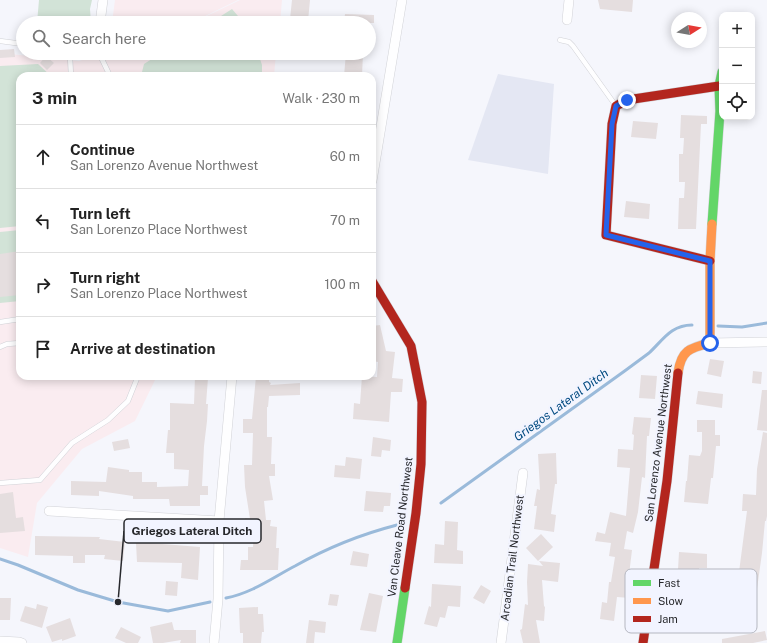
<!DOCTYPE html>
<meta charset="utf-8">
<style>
:root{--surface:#fff;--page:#f2f2f2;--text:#222;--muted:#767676;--line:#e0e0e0}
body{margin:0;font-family:"Public Sans",sans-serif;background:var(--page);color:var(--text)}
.controls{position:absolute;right:12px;top:12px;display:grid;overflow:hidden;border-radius:8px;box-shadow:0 2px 10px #0003}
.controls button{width:36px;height:36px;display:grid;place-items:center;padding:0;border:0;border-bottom:1px solid var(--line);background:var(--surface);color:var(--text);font:20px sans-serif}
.compass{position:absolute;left:671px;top:12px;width:36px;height:36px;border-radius:50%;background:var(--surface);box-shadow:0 2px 10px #0003;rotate:79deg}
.stop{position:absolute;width:12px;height:12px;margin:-9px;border:3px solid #2563eb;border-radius:50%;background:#fff}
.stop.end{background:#2563eb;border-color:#fff;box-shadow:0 1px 4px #0008}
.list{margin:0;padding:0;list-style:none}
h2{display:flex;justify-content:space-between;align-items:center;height:52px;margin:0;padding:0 16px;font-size:17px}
h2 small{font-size:13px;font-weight:400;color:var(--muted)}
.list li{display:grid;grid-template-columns:26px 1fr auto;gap:12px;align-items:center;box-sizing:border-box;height:64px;padding:0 16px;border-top:1px solid var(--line)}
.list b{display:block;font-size:15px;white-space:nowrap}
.list p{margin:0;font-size:13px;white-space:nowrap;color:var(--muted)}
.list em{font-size:13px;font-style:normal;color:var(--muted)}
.icon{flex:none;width:22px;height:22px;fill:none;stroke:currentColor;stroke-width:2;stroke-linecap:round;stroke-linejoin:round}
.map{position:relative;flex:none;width:767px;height:643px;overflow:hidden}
.search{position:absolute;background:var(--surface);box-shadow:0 2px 10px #0003;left:16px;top:16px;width:360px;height:44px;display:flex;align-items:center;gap:10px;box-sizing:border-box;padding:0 14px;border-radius:22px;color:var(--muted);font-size:15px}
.panel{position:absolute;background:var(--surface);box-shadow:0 2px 10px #0003;left:16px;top:72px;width:360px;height:308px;border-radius:12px}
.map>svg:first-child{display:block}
.built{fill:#e4e7f3}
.education{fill:#faecf0}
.green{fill:#d2e3d7}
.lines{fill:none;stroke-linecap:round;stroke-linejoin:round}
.stream{stroke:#9abada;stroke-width:3}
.building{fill:#e5dedf}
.lane-casing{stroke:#d1d2d7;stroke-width:5.5}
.street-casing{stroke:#d1d2d7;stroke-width:10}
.fast-casing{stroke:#d1d2d7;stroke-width:10}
.slow-casing{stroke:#d1d2d7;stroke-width:10}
.jam-casing{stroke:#d1d2d7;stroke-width:10}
.lane{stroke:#fefeff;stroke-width:4.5}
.street{stroke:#fefeff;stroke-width:9}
.fast{stroke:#63d668;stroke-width:9}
.slow{stroke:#ff974d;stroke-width:9}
.jam{stroke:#b3261e;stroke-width:9}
.route{stroke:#2563eb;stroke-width:5}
.labels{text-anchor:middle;stroke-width:4;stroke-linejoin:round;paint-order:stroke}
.street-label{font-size:11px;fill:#27282c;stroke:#f2f4ff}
.water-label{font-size:12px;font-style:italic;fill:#004a80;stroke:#f2f4ff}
.key{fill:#f2f4ff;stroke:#b5b7c0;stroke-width:1}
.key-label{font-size:11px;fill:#27282c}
.leader{fill:none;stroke:#27282c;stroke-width:1.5}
.callout-dot{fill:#27282c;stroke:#f2f4ff;stroke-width:1.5}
.callout{fill:#f2f4ff;stroke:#27282c;stroke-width:1.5}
.callout-label{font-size:12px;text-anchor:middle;font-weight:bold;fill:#27282c}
</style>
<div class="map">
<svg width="767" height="643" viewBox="0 0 767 643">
<rect width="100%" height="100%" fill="#f5f6fc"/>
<!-- built -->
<path class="built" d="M498,74L554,84L548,174L468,160Z"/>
<!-- education -->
<path class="education" d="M115,0H238L191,23H112Z
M240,0H282L280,23H192Z
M0,53L79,61L104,53H276L274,76H20V376H157L135,421L82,449L37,503L28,557L0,548Z"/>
<!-- green -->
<path class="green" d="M39,0H92L90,9L91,23H37Z
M232,9L244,23H210Z
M161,53H258L262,65V76H141L144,64Z
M38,64L51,76H20V226L0,228V66Z
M20,230V301L0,303V232Z"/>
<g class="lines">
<!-- stream -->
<path class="stream" d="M718,326L742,327L767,323
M441,503L626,370C634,364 641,359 649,353C663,340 671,325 692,325
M0,559L18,565L78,590L118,602L168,611L210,602
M226,598C252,593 272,578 295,566C327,548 362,534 397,525"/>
</g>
<!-- building -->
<path class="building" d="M292,0H310L308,21L290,19Z
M598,0H633L632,12L600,9Z
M345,14L374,15V23H344Z
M14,49L15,57L0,58V50Z
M346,53H363L362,76H344Z
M46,56L54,63L47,70L40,63Z
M681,115L707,116V124H701L696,229H678L679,198H684L685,182H679V154H683L684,138H680Z
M633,121L658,123L656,139L631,137Z
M626,201L650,204L649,219L624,217Z
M20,251V295L0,297V254Z
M380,325L386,351L395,352L392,378L403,379L402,392H391L389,422L353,419L354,403L360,404L362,376L377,377L378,362L372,361L373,343H372V326Z
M710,359L724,361L721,377L707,374Z
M753,371L762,372L761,384L752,383Z
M641,375L657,376L655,399L639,398Z
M256,376H269V382L271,383L270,385L300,383V395L269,396L268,407H267V437H272L271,464H275V476H269L273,500L264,501L266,520H271L270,526L277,527L276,548H279L278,570H240L241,560H248V547H253L254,532H244L245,518L250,519L245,487L244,465H252L253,433H243V419H252Z
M195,377L208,378L206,404H208L207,421L204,446L202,486H208V495H200V506H170L169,499H133V496L99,491V496L71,495V481L106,482L108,467L129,470V472H142V482H157V487L188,486L189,470L174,469V453H166L168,430H170V403L194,404Z
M762,390H767V431L757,430Z
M698,391L723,394L722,408L696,404Z
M634,417L651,418L649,436H647L645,478L642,477L638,512L633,533L627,531L624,549L632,550L628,583L631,584L630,598L617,597L614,621L600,619L602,602L607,603L609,582H611L615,557L609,556L611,543L595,541L597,532L605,534L610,512L626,516L630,468L617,467L618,449L633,450L634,435L632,434Z
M697,420H715V435H720V446H716L713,478H711L708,504L684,502L686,481H687L689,455L700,456L702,451V432H697Z
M763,432L767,433V516L766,521H765L762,553L755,603L740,601L744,573L739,572L747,511H742L743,494L756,495L757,469Z
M373,437L391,440L390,451L382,450L381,457L371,456Z
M128,439L130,448L114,451L112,442Z
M556,453L557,484H555L551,514L556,515L554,532L534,529L537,506H534L537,489L540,490L538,454Z
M346,457L362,459L360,479L334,477L335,465L345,466Z
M366,491L391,493L390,506H384L383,512L364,511Z
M13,492L16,518L23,517L25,531L0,533V494Z
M445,521L458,522L457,550L463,551V564L434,563L435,544L444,545Z
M541,534L553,547L538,561L526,548Z
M35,536L100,537L99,539L125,542L123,561L104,559L105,555H85V563H73V556L35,555Z
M150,542V543L200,547L198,580L181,578L182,563L137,562L136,543Z
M353,551L369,554L367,567L350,565Z
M679,552L707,554V568H699L698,589H706L703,620L672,617L675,587H677Z
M539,561L560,563L558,582L542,580L544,606L545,607L544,621L536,620L540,643H523L520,630L522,629L525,604L528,605L527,582L528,564L543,566Z
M166,581L178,582L177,596L165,595Z
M432,584L461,586L460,607L448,606L445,618L440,617L437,627L424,624L429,606L431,607Z
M481,585L491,591L484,604L473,598Z
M369,593L383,596L376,632L360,630Z
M330,594L339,595L337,606L328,605Z
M0,598H11L10,620H0Z
M37,604L48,607L42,628L20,621L25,606L36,609Z
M258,607V614H263L264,632H262L261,643H243V633H240L239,608Z
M70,618L76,636L62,641V639L52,642L46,627Z
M309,620L326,622L325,633L315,632L314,643H306Z
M172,622L174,630H196V643H180L181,640L163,643H153L150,627Z
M121,627L141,637L138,643H126L115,638Z
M765,631L767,640L753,643H722V639Z"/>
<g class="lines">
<defs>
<path id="lane" d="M560,40L569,42L573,46L616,106
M0,41L23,44
M55,53L64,56L100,57
M99,53L110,76
M70,56L71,76
M0,322L20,319
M0,347L7,344L20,343
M0,483L40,480L72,443L108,420L128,401L138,376"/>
<path id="street" d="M567,20L569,0
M100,23L103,0
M372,181L402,0
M710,343L767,342
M49,511L219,521
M0,641L19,642L22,643
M214,643L218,599L219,521L232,376
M501,643L523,473"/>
<path id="fast" d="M712,224L720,111L719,86L722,72
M397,643L405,588"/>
<path id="slow" d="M678,373C681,350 690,348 710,343V261L712,224"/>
<path id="jam" d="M710,261L606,235L612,124L616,106L627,100L719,86
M372,281L411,346L422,402L421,464L416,513L405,588
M643,643L667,481L678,373"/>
</defs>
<!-- lane casing -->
<use href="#lane" class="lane-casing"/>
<!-- street casing -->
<use href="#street" class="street-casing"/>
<!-- fast casing -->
<use href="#fast" class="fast-casing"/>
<!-- slow casing -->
<use href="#slow" class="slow-casing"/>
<!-- jam casing -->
<use href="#jam" class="jam-casing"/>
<!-- lane -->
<use href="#lane" class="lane"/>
<!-- street -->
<use href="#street" class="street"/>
<!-- fast -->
<use href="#fast" class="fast"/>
<!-- slow -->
<use href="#slow" class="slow"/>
<!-- jam -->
<use href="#jam" class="jam"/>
</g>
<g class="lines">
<!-- route -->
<path class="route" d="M627,100L616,106L612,124L606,235L710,261V343"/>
</g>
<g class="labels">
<!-- street labels -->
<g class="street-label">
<text transform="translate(658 443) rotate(-83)" y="4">San Lorenzo Avenue Northwest</text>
<text transform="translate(400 527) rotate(-83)" y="4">Van Cleave Road Northwest</text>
<text transform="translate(512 558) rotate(-83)" y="4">Arcadian Trail Northwest</text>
</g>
<!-- water labels -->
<g class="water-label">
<text transform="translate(561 405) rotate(-36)" y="4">Griegos Lateral Ditch</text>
</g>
</g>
<!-- legend -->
<rect x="625" y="569" width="132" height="64" rx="6" class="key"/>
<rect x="633" y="580" width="18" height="6" fill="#63d668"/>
<rect x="633" y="598" width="18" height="6" fill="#ff974d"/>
<rect x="633" y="616" width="18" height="6" fill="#b3261e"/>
<g class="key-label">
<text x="658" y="587">Fast</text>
<text x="658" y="605">Slow</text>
<text x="658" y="623">Jam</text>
</g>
<!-- callouts -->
<path class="leader" d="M118 602L124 531"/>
<circle class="callout-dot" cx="118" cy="602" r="4"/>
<rect class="callout" x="124" y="519" width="137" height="24" rx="4"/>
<g class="callout-label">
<text x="192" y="535">Griegos Lateral Ditch</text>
</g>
</svg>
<div class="controls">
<button>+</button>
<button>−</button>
<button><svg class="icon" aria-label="locate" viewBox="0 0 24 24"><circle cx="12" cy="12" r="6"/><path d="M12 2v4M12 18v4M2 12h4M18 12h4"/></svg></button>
</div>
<svg class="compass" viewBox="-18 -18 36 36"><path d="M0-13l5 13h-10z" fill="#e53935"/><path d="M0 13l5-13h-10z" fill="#767676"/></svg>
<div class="stop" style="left:710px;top:343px"></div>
<div class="stop end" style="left:627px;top:100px"></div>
<div class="search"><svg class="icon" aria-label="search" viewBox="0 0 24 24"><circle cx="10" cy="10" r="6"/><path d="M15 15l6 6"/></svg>Search here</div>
<section class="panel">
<h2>3 min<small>Walk · 230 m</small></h2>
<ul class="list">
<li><svg class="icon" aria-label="ahead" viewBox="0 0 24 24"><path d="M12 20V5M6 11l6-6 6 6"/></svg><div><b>Continue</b><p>San Lorenzo Avenue Northwest</p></div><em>60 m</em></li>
<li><svg class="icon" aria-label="left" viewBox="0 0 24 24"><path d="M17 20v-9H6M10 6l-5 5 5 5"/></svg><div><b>Turn left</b><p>San Lorenzo Place Northwest</p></div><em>70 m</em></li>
<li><svg class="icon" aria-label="right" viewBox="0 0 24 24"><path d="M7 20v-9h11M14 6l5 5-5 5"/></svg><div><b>Turn right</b><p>San Lorenzo Place Northwest</p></div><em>100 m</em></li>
<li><svg class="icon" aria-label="arrive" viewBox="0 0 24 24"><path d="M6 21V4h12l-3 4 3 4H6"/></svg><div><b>Arrive at destination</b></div></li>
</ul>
</section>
</div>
